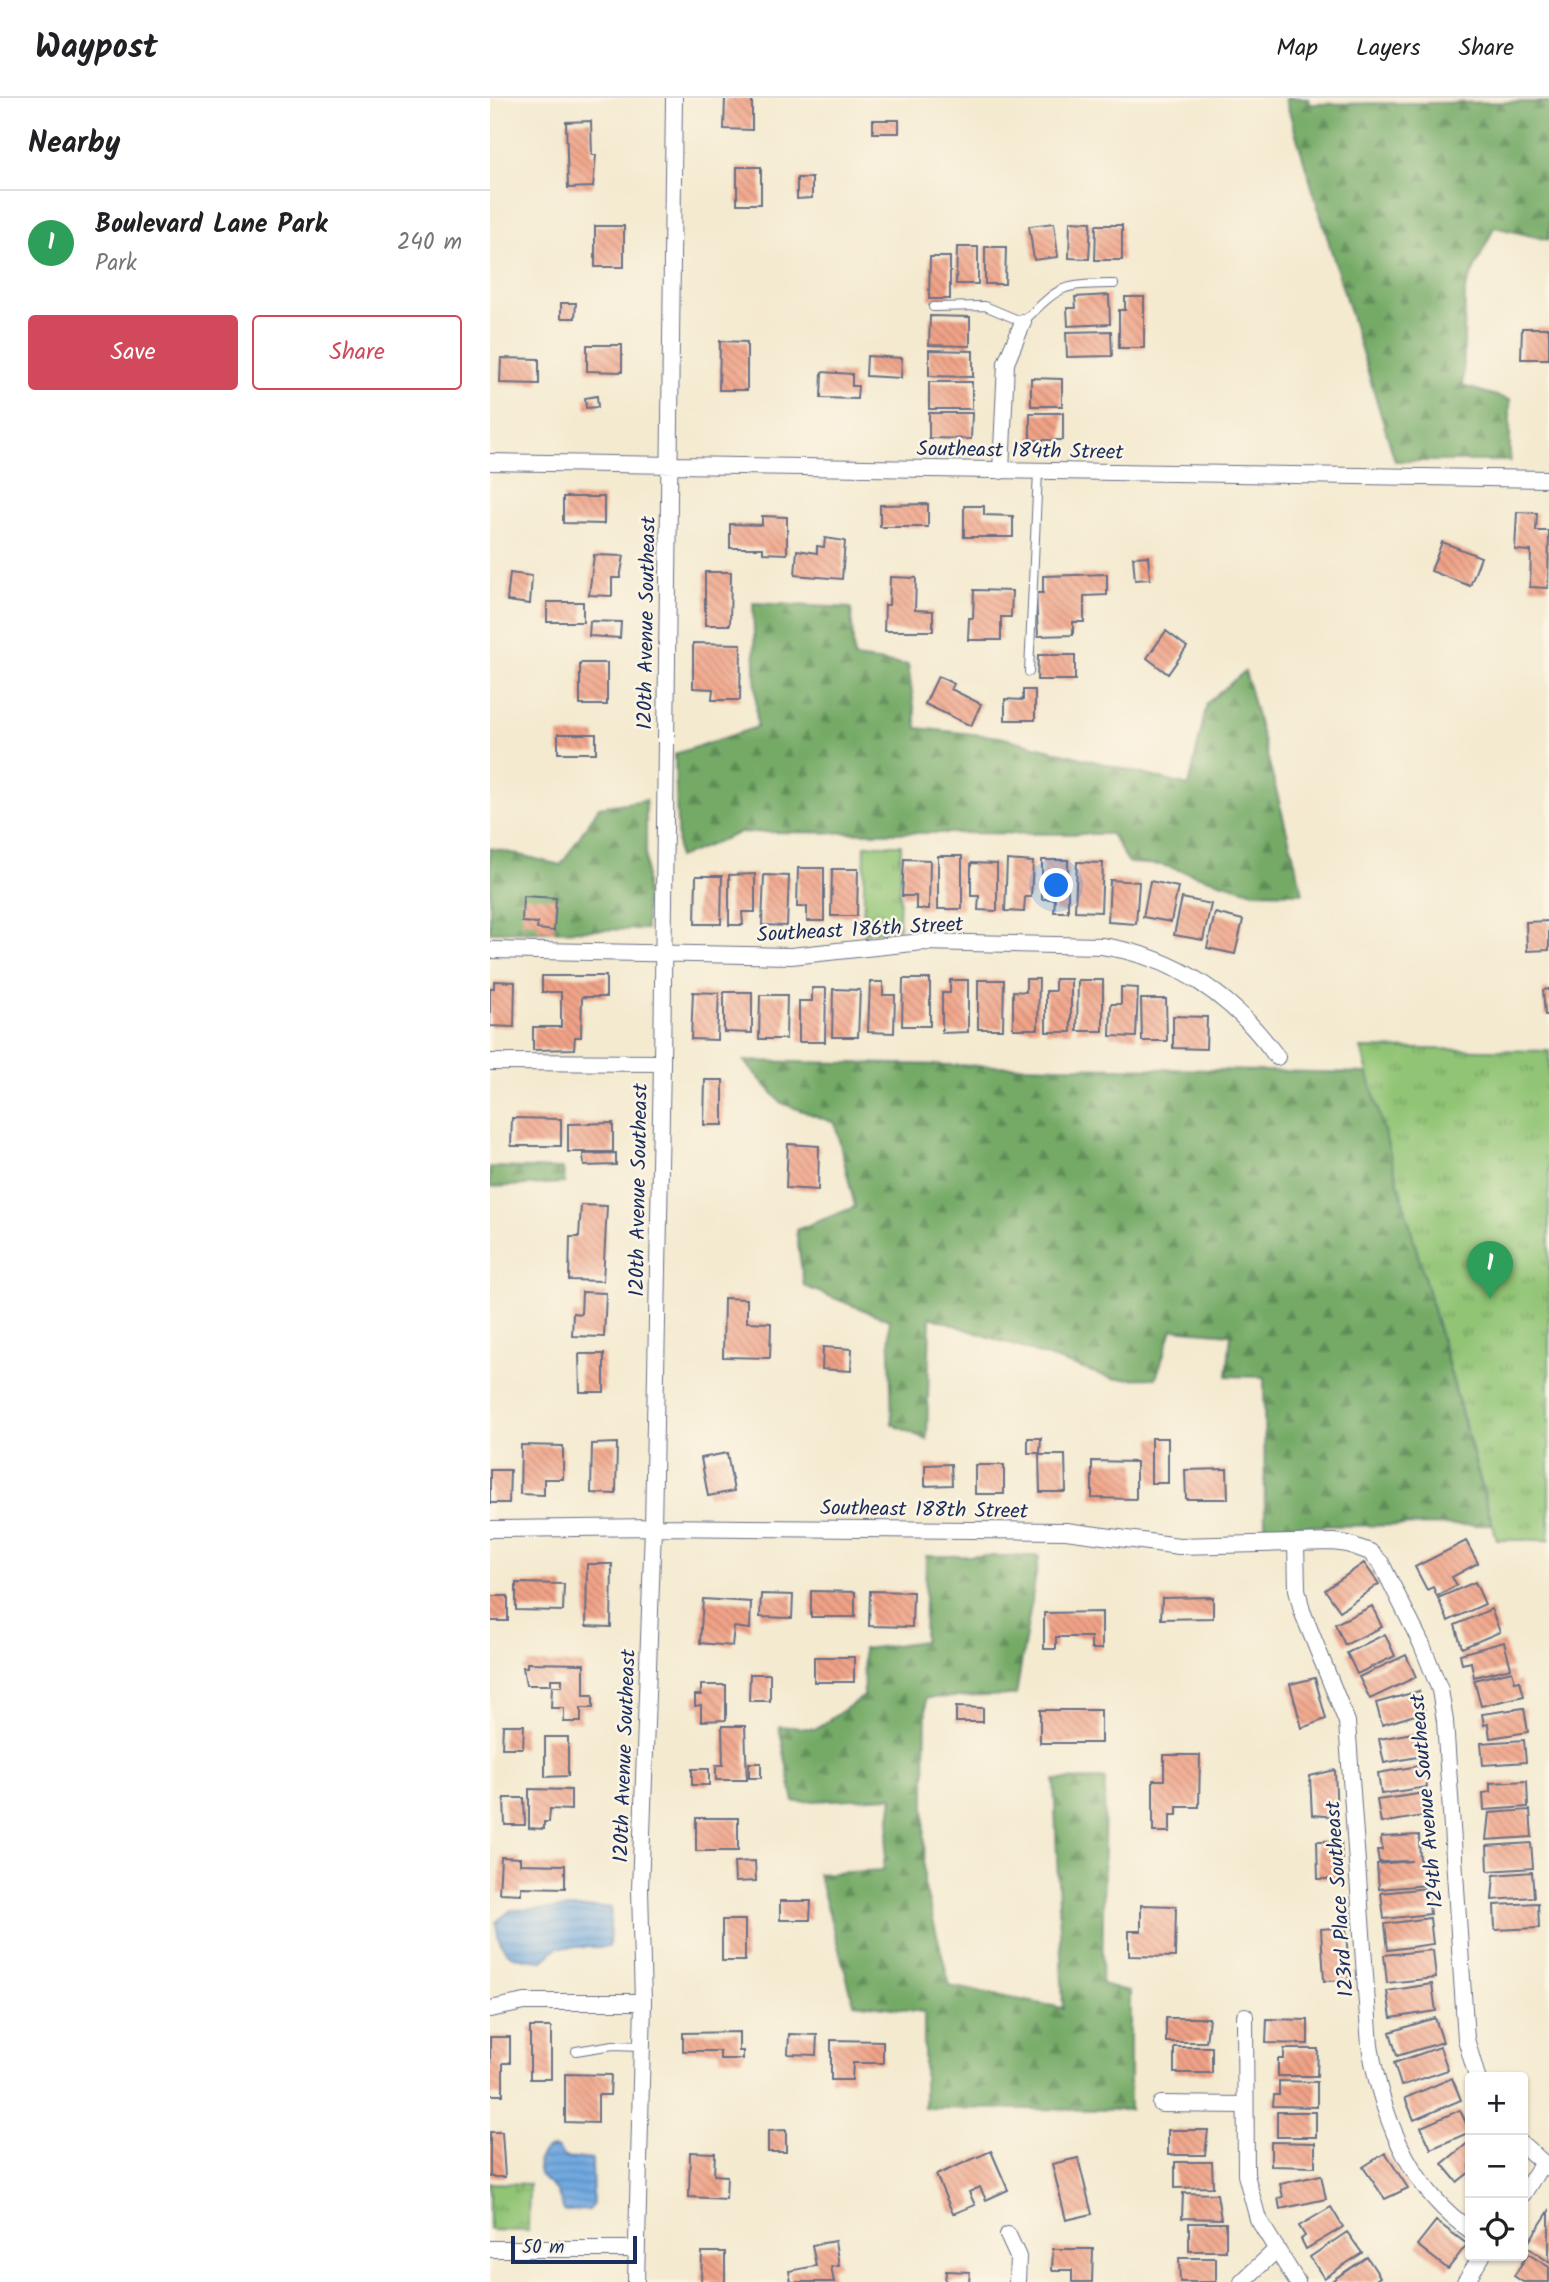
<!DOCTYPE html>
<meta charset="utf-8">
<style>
:root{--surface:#fff;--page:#f2f2f2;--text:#202124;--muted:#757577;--line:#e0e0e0;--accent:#d1495b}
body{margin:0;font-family:Kalam,sans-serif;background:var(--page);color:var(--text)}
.controls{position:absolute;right:21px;bottom:21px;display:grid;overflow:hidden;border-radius:7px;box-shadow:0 2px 5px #0004}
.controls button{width:63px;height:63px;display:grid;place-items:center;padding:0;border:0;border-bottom:2px solid var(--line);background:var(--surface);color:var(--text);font:35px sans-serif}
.scale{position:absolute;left:21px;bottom:18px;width:126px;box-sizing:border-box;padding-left:7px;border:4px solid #1b2f5e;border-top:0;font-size:19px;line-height:24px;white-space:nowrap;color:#1b2f5e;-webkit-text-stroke:5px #fcf5e5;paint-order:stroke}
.you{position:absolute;left:567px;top:788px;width:24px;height:24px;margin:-18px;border:5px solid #fff;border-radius:50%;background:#1a73e8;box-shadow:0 0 0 10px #1a73e833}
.badge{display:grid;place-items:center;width:46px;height:46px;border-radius:50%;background:var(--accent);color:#fff;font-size:23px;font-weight:700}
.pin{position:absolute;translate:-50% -58px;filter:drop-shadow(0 2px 4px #0008)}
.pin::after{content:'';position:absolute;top:37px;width:24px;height:21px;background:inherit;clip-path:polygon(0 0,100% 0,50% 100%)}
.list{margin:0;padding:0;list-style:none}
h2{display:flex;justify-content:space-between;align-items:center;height:91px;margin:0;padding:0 28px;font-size:30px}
h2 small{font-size:23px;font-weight:400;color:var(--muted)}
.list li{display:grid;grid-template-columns:46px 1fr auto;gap:21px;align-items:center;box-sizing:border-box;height:105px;padding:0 28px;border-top:2px solid var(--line)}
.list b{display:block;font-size:26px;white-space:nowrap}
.list p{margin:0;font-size:23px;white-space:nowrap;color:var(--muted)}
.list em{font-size:23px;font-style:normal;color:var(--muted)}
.actions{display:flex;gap:14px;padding:21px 28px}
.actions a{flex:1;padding:16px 0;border:2px solid var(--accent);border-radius:7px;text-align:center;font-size:24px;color:var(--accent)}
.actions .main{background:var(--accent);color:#fff}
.icon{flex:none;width:38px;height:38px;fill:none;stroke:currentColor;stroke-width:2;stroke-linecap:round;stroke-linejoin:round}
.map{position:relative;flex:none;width:1059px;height:2184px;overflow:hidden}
header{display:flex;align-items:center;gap:42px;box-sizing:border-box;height:98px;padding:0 35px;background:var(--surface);border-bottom:2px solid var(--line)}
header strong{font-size:33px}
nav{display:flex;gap:38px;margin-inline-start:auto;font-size:24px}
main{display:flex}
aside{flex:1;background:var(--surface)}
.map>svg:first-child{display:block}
.forest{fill:url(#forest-firs);stroke:#486c62;stroke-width:2}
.park{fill:url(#park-tufts);stroke:#567a6a;stroke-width:2}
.water{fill:url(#water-rules);stroke:#456c9e;stroke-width:2}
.building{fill:url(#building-back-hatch)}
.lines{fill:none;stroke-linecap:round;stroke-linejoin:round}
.lane-casing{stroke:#677086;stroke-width:10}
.street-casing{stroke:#677086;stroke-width:18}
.lane{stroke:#fff;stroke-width:8}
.street{stroke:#fff;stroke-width:16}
.labels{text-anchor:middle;stroke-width:5;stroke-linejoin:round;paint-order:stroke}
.street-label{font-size:21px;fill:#1b2f5e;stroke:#fcf5e5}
</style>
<header>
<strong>Waypost</strong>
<nav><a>Map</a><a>Layers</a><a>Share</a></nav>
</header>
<main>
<aside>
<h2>Nearby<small></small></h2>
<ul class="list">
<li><span class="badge" style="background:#2e9e5b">1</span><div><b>Boulevard Lane Park</b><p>Park</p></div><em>240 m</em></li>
</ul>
<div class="actions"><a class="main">Save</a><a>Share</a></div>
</aside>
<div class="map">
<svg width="1059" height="2184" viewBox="0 0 1059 2184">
<defs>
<pattern id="forest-firs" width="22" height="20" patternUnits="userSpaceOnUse" patternTransform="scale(1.75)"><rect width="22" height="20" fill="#74aa66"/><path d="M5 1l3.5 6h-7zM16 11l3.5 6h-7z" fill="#5e8b57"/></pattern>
<pattern id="park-tufts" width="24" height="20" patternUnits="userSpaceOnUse" patternTransform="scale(1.75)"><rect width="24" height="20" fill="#91c475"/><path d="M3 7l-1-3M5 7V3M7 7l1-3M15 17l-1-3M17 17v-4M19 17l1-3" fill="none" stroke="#76a063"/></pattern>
<pattern id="water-rules" width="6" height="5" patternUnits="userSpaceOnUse" patternTransform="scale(1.75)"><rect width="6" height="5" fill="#6fa8df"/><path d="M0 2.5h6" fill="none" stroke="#5a89b8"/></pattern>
<pattern id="building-back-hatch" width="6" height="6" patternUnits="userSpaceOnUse" patternTransform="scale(1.75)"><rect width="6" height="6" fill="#f1a387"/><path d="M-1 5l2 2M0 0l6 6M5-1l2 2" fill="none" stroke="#c28572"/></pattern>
</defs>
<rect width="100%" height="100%" fill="#fcf5e5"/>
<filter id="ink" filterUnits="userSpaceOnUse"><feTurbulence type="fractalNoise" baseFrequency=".0143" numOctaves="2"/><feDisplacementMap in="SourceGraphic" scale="14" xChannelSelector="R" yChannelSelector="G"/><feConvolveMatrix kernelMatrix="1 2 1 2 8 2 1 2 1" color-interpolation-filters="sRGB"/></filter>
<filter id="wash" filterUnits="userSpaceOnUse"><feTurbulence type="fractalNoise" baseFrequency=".00686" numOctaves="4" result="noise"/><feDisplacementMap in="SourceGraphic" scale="28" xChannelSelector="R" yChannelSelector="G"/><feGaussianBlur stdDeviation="1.57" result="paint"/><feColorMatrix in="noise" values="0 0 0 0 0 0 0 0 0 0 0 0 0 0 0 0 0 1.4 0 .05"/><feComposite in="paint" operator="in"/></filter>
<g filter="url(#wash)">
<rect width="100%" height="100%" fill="#f4ead0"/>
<!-- forest -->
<path class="forest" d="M795,0H818L820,6L1059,4V142L1004,129L975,191L973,288L1020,302V363H905Z
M263,505L361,510L364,560L418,567L427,630L511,639L699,688L717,605L755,573L813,795L764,794L672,767L639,765L621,736L251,734L188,760L185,656L267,629Z
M156,702V831L0,834V750L71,767L109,709Z
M254,963L878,975L1002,1427L775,1428L774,1279L737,1278L741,1236L682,1231L666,1280L623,1281L440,1219L437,1342L402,1326L399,1222L314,1188L306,1132L365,1109L345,1025L291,1005Z
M0,1069L73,1071L75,1085L0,1089Z
M436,1458H549L526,1597L436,1600L434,1786L460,1888L573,1910L564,1682L615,1681L612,1886L640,1894V2012L434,2010V1914L364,1905L328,1776L393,1772L403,1699L304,1704L289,1628L326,1631L374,1598L373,1551L434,1543Z"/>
<!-- park -->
<path class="park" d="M375,747H411L409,830L373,835Z
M871,950L1059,953V1442H1007Z
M0,2085L39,2086L38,2133L0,2132Z"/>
<!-- water -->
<path class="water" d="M121,1809L119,1849H68L52,1863C20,1861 9,1856 6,1824L21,1812Z
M61,2050H67L74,2059L102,2062L103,2106L99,2112L74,2113L67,2093L51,2079C47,2066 46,2055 61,2050Z"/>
<g id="blocks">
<!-- building -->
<path class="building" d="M235,0H262V32L234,31Z
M383,22H409V35H383Z
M101,23L102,57H106L103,89L78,90L76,24Z
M247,69H271V106H247Z
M307,80H322V100L307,101Z
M580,123L601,124L599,161L579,160Z
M564,125L568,159L544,162L539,128Z
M606,127H632V162H605Z
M105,128H134V169H105Z
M467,149H488V186H466Z
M495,149H516L515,186H495Z
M440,159H460V201H439Z
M619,197L620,226L578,228L577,210H586L585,199Z
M635,199H654V250H629V212H635Z
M71,205H86L85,220H71Z
M440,218L480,219V248L439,247Z
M1032,230H1059V261H1031Z
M621,233L622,258L577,259L576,234Z
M230,243L257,244V292H229Z
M97,247H132V274L97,273Z
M439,252L483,253V279L439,278Z
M377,258L412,260L411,280L376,278Z
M11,260L49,261V286L10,285Z
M332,274L362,276V288H368L367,301L331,300Z
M541,280L572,281V308H541Z
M439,284H482V311H439Z
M107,298L108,309L96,310L95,300Z
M439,315H482L481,341L439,340Z
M540,315H573V342H540Z
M73,399H114V426L73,425Z
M438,406V429H390V407Z
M474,408H494V417L523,418V439H474Z
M1027,414L1047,415L1046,433H1059L1058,490L1040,489L1041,453L1025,452Z
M272,418L297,419V456L273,455V450H240V426L272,427Z
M335,440L355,443L352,481L305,477L307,452L327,455V448L334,449Z
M952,444L991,459L980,488L941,473Z
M104,457L134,458L130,480H122V498L99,497Z
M658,458L660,481L645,482L643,459Z
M215,474H241L240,527H215Z
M20,475L42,478L40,506L17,503Z
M617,476V497L594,498V524H583V537L548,538L546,495H553V478Z
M400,479L426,480L425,512L443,513V533H394L395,507H399Z
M484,492L522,493L521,519H511V542H478L479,520H483Z
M57,504H93V524H57Z
M100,523L131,524L130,540L99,538Z
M676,533L697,549L678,576L657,560Z
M203,545L251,546L250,602H222L223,591L203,590Z
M548,557H585V582H547Z
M90,565H117V607H90Z
M448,578L464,586L461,591L491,606L481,628L435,606Z
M533,592H545V622H515V601L533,602Z
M68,636H106V655H68Z
M448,758H472V811H448Z
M414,761L440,762L439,811H426V798H412Z
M517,762L543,764L541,799H535L534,814L515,813Z
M552,762H578V814H564L565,801H552Z
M587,764L613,765L611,814L585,813Z
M481,765L507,766V813L488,812L489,798H481Z
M308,770H334V823H317V809H307Z
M342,771H368L367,818H341Z
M265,776V814H252L253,827H239V777Z
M274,777L299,778L297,828L272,827Z
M206,778H232L231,826H205Z
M620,782L649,784L646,826L618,824Z
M660,783L688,789L681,824L653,819Z
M33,798L66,800L64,833L47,831L48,825L32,824Z
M692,800L721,806L713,842L684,837Z
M725,815L753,822L745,856L717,850Z
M1059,823V852L1037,853L1036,824Z
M52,878H116V899H92L91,939H85L84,951L43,952V929H71V894H52Z
M413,881H440V928H412Z
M536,881H549L548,931H523V893L536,894Z
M565,881H581V934H556V893H565Z
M460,882H478V934L452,935V895H460Z
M488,882H514L513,931H488Z
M588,882H613V933H587Z
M4,883L25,884L24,929L0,928V890H4Z
M380,884H393V897H405L404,935L378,934Z
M631,889L648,890L646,939L620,938L621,906H631Z
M322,890H336L335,944H309V903H322Z
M343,891L370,892L368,939H342Z
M1059,891V917H1055L1053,892Z
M203,894L229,895L227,942L201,941Z
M234,894H262V935L234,934Z
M270,897H297L296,941H269Z
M651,901H676L677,943H652Z
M683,918L717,919L716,951L683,950Z
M215,982H233V1027H214Z
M22,1020L71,1021V1048H21Z
M123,1025V1054H78V1026Z
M298,1046L329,1048L328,1092L296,1090Z
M126,1055V1067L94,1068L93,1056Z
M91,1107L117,1108L113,1183L79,1182L80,1139H89Z
M92,1194L116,1195L114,1239L82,1238L83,1215L91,1216Z
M234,1200L257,1201V1224L281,1225L280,1260L233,1259Z
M333,1249L362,1251L361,1273L332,1271Z
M89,1256H114V1294H90Z
M538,1340H551L550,1355H538Z
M661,1340H678V1385H661Z
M127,1345L126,1396L101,1395L102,1346Z
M31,1347L73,1348V1381H54V1397L30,1396Z
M237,1355L244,1393L218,1398L211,1360Z
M549,1357H575L576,1394H550Z
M602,1363L646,1364V1401L602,1400Z
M461,1366L462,1387L435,1388V1367Z
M485,1367H514V1396H485Z
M737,1371L738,1401H696L695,1372Z
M0,1372H20L19,1405H0Z
M976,1443L988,1465L962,1479L967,1487L947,1498L943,1489L937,1492L925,1469Z
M874,1465L889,1486L850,1513L835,1492Z
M97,1466H122L121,1529L96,1528Z
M985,1484L995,1506L958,1523L948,1500Z
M26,1485L74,1486L73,1513L26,1512Z
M321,1493L365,1494V1519H321Z
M380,1493L423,1494L422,1529L379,1528Z
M271,1496L303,1497L302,1520L270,1519Z
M0,1498H18V1523H0Z
M723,1499V1520L671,1521L672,1500Z
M213,1501L261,1504L260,1531L244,1529L242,1548L210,1545Z
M882,1508L892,1529L855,1547L845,1526Z
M1001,1511L1010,1534L972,1550L965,1527Z
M612,1514V1551H601V1539H566V1551H554V1515Z
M895,1536L905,1558L867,1576L857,1555Z
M1014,1544L1021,1570L984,1579L981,1564L972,1566L970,1556Z
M916,1557L926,1579L880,1601L869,1579Z
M324,1559H364V1584H324Z
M37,1565L94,1566V1597H103V1610H91V1624H74V1610H61L62,1588H72V1581H61V1587H36L33,1569H37Z
M1022,1573L1025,1584L1030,1583L1034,1598L991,1608L984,1582Z
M260,1576H280V1603H259Z
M825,1580L836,1621L812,1630L800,1586Z
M211,1587H236V1622L211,1623V1607L205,1608V1597H211Z
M929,1593L935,1614L892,1627L886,1605Z
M466,1609L493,1610V1624H466Z
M1034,1610L1038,1634L1000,1640L998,1626L994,1627L992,1616Z
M550,1612H611V1645H550Z
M13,1627H34L33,1650H12Z
M232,1628H255L257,1682H226V1667H233Z
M928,1634L933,1658L894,1665L889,1641Z
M55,1639H78V1678L55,1679Z
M1034,1642L1036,1664L993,1667L991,1645Z
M674,1657H710L709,1709H687V1717H680V1734H663V1682H674Z
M259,1665H271V1680H259Z
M934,1667L937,1689L891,1696L888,1675Z
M202,1671H219V1687H202Z
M845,1672L847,1719L822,1717L820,1678Z
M1037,1683L1038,1709L994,1712L993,1695L1000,1694V1685Z
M39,1691L81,1692V1712L60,1711L59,1724H54V1731L39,1730Z
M935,1695L939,1717L891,1725L887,1702Z
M14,1700H34L35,1727H15Z
M1040,1712L1042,1739L996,1742L999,1715Z
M206,1720H248V1753H206Z
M929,1737L930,1763L936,1762L938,1787L889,1791L887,1766L922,1763L889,1764L887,1752H892L891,1739Z
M827,1743H851L853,1785H843L842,1781H828Z
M1041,1745L1043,1770L998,1773L997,1748Z
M11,1759L30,1760V1766L75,1767V1790L31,1789V1796L9,1795Z
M265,1763L266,1783L245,1784L244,1764Z
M1042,1774L1044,1799L1002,1802L1004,1777Z
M937,1790L940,1816L894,1821L891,1795Z
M290,1803H321L320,1822H290Z
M1048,1805L1049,1830L1005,1832L1004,1807Z
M651,1807L686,1808L685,1859L639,1858V1833H651Z
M940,1820L943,1846L898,1852L895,1826Z
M232,1822H255V1863H232Z
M856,1829L859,1882L834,1883L831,1831Z
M943,1852L946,1880L897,1885L894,1857Z
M942,1886L946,1913L901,1920L897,1893Z
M676,1920H719L716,1944H676Z
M945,1920L953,1944L907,1958L900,1934Z
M777,1921L818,1922V1946L776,1945Z
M40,1929H61V1981H40Z
M249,1934V1953H253V1961H230V1953H193V1935Z
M299,1936L327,1937L326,1957L298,1956Z
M0,1939H20V1965H13V1997H0Z
M341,1942L393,1943V1965H363L362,1982H341Z
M684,1949H722V1975H684Z
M950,1949L958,1972L911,1988L904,1965Z
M794,1951H828L827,1978H788V1961H794Z
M75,1976L121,1977L120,1997H108V2025L75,2024Z
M962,1980L971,2002L924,2022L915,2000Z
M789,1983L827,1984V2009L783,2008L784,1997H789Z
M970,2012L980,2034L941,2051L931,2029Z
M787,2014H826V2039H787Z
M296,2032V2054H278V2033Z
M678,2032H718L715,2057H678Z
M0,2034H12L15,2079H0Z
M980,2043V2074L967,2084L952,2066Z
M781,2044L825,2045V2069L781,2068Z
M501,2053L518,2092L496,2102L490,2089L479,2094L485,2107L463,2116L446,2077Z
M200,2054L225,2055L224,2077L237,2078L236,2101L199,2099Z
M895,2055L918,2090L895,2101L873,2069Z
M588,2060L602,2116L576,2122L562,2066Z
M685,2064H722L723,2089L685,2090Z
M831,2077L836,2101L790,2111L788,2100L793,2099L790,2086Z
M693,2095L727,2096L731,2121L692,2120Z
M841,2109L853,2129L816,2151L811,2141L815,2138L809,2128Z
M1059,2113V2164L1036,2148Z
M946,2123L977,2146L958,2171L927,2147Z
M699,2125H736V2153H699Z
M857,2134L872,2155L834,2180L820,2159Z
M345,2143L349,2168L341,2169L344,2184H301L299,2173L326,2168L322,2147Z
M563,2151H603L602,2184H582V2172H562Z
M212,2154H235V2184H211Z
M1038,2156L1059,2169V2184H1033L1024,2178Z
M877,2159L890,2179L883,2184H845L843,2182Z
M689,2160H726V2184H690Z
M456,2173L480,2174L479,2184H455Z"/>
</g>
</g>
<g filter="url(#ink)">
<use href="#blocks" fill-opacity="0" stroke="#677086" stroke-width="2"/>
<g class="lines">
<defs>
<path id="lane" d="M443,209L495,208L533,224C572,186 570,187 624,186
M539,574L548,373
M86,1953L123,1947L152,1948"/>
<path id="street" d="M0,364L1059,381
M511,373L516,265L533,224
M0,852L301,858L432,844L612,848C687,859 743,898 787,959
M0,964L172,965
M0,1431L163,1429L576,1433L689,1448L843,1444L858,1446L880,1454L891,1465L932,1547L950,1592L955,1623L976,1941L987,1979
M806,1445L807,1491L812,1513L857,1624L880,1948C892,2018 918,2090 980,2132
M0,1911L35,1904H153
M755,1918L756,2077L768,2121L807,2184
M671,2006L753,2007
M1033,2047L1059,2070
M1033,2096L1052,2066
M518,2137L528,2159L527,2184
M0,2151H147
M146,2184L153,1904L150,1792L163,1429L172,965L184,0
M752,2184L787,2151
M975,2184L992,2158"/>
</defs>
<!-- lane casing -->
<use href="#lane" class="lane-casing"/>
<!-- street casing -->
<use href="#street" class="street-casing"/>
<!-- lane -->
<use href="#lane" class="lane"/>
<!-- street -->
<use href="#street" class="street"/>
</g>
</g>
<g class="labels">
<!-- street labels -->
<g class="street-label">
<text transform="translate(530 352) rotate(1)" y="7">Southeast 184th Street</text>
<text transform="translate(156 525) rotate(-89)" y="7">120th Avenue Southeast</text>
<text transform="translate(370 831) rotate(-3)" y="7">Southeast 186th Street</text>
<text transform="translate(148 1092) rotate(-89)" y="7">120th Avenue Southeast</text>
<text transform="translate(434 1411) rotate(1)" y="7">Southeast 188th Street</text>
<text transform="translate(134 1658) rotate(-88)" y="7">120th Avenue Southeast</text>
<text transform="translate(936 1703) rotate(-95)" y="7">124th Avenue Southeast</text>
<text transform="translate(849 1801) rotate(-94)" y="7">123rd Place Southeast</text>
</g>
</g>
</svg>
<div class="controls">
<button>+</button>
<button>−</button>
<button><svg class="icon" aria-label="locate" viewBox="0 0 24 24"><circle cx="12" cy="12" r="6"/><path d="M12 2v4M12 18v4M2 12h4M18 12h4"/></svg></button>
</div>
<div class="scale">50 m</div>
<div class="you"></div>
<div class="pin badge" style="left:1000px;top:1201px;background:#2e9e5b">1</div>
</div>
</main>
